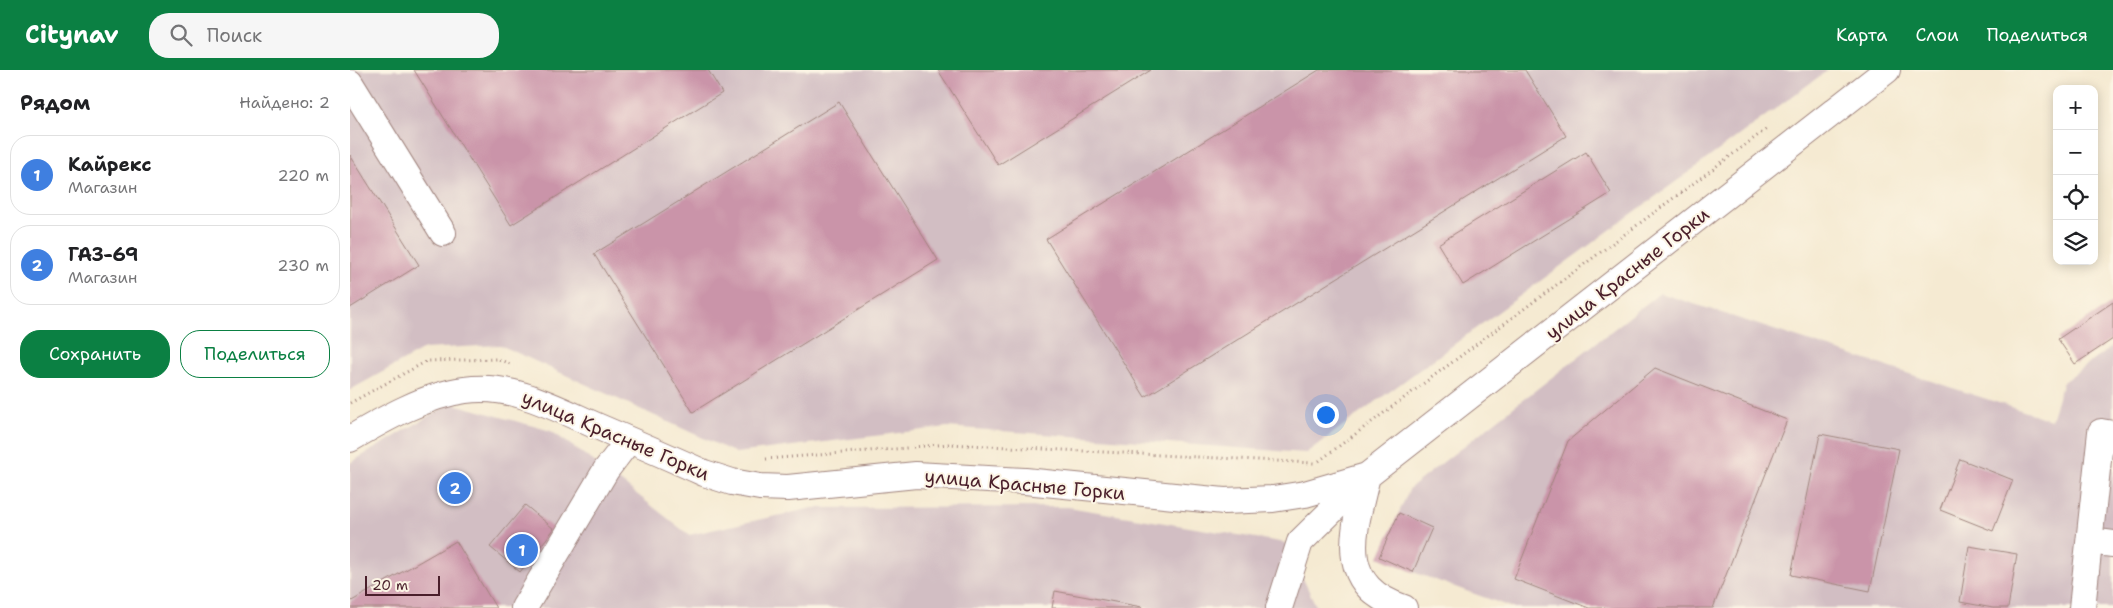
<!DOCTYPE html>
<html lang="ru">
<meta charset="utf-8">
<style>
:root{--surface:#fff;--page:#f6f6f6;--text:#202124;--muted:#757577;--line:#e0e0e0;--accent:#0b8043}
body{margin:0;font-family:"Shantell Sans",sans-serif;background:var(--page);color:var(--text)}
.controls{position:absolute;right:15px;top:15px;display:grid;overflow:hidden;border-radius:10px;box-shadow:0 2px 12px #0003}
.controls button{width:45px;height:45px;display:grid;place-items:center;padding:0;border:0;border-bottom:1px solid var(--line);background:var(--surface);color:var(--text);font:25px sans-serif}
.scale{position:absolute;left:15px;bottom:12px;width:75px;box-sizing:border-box;padding-left:5px;border:2px solid #4a1f2b;border-top:0;font-size:14px;line-height:18px;white-space:nowrap;color:#4a1f2b;-webkit-text-stroke:4px #fcf5e5;paint-order:stroke}
.you{position:absolute;left:975px;top:344px;width:18px;height:18px;margin:-12px;border:4px solid #fff;border-radius:50%;background:#1a73e8;box-shadow:0 0 0 8px #1a73e833}
.badge{display:grid;place-items:center;width:32px;height:32px;border-radius:50%;background:var(--accent);color:#fff;font-size:16px;font-weight:700}
.pin{position:absolute;translate:-50% -50%;border:2px solid #fff;box-shadow:0 1px 5px #0006}
.list{margin:0;padding:0;list-style:none}
h2{display:flex;justify-content:space-between;align-items:center;height:65px;margin:0;padding:0 20px;font-size:21px}
h2 small{font-size:16px;font-weight:400;color:var(--muted)}
.list li{display:grid;grid-template-columns:32px 1fr auto;gap:15px;align-items:center;box-sizing:border-box;height:80px;margin:0 10px 10px;padding:0 10px;border:1px solid var(--line);border-radius:20px}
.list b{display:block;font-size:19px;white-space:nowrap}
.list p{margin:0;font-size:16px;white-space:nowrap;color:var(--muted)}
.list em{font-size:16px;font-style:normal;color:var(--muted)}
.actions{display:flex;gap:10px;padding:15px 20px}
.actions a{flex:1;padding:11px 0;border:1px solid var(--accent);border-radius:20px;text-align:center;font-size:18px;color:var(--accent)}
.actions .main{background:var(--accent);color:#fff}
.icon{flex:none;width:28px;height:28px;fill:none;stroke:currentColor;stroke-width:2;stroke-linecap:round;stroke-linejoin:round}
.map{position:relative;flex:none;width:1763px;height:538px;overflow:hidden}
header{display:flex;align-items:center;gap:30px;box-sizing:border-box;height:70px;padding:0 25px;background:var(--accent);color:#fff}
header strong{font-size:24px}
nav{display:flex;gap:28px;margin-inline-start:auto;font-size:18px}
.search{width:350px;height:45px;background:var(--page);display:flex;align-items:center;gap:12px;box-sizing:border-box;padding:0 18px;border-radius:20px;color:var(--muted);font-size:19px}
main{display:flex}
aside{flex:1;background:var(--surface)}
.map>svg:first-child{display:block}
.industrial{fill:#d2bec3}
.building{fill:#ca94a9}
.lines{fill:none;stroke-linecap:round;stroke-linejoin:round}
.minor-casing{stroke:#a0847e;stroke-width:28}
.path{stroke:#a0847e;stroke-width:3;stroke-dasharray:1 4;stroke-linecap:butt}
.minor{stroke:#fff;stroke-width:26}
.labels{text-anchor:middle;stroke-width:4;stroke-linejoin:round;paint-order:stroke}
.street-label{font-size:19px;fill:#4a1f2b;stroke:#fcf5e5}
</style>
<header>
<strong>Citynav</strong>
<div class="search"><svg class="icon" aria-label="search" viewBox="0 0 24 24"><circle cx="10" cy="10" r="6"/><path d="M15 15l6 6"/></svg>Поиск</div>
<nav><a>Карта</a><a>Слои</a><a>Поделиться</a></nav>
</header>
<main>
<aside>
<h2>Рядом<small>Найдено: 2</small></h2>
<ul class="list">
<li><span class="badge" style="background:#3f7fe0">1</span><div><b>Кайрекс</b><p>Магазин</p></div><em>220 m</em></li>
<li><span class="badge" style="background:#3f7fe0">2</span><div><b>ГАЗ-69</b><p>Магазин</p></div><em>230 m</em></li>
</ul>
<div class="actions"><a class="main">Сохранить</a><a>Поделиться</a></div>
</aside>
<div class="map">
<svg width="1763" height="538" viewBox="0 0 1763 538">
<rect width="100%" height="100%" fill="#fcf5e5"/>
<filter id="ink" filterUnits="userSpaceOnUse"><feTurbulence type="fractalNoise" baseFrequency=".02" numOctaves="2"/><feDisplacementMap in="SourceGraphic" scale="10" xChannelSelector="R" yChannelSelector="G"/><feConvolveMatrix kernelMatrix="1 2 1 2 8 2 1 2 1" color-interpolation-filters="sRGB"/></filter>
<filter id="wash" filterUnits="userSpaceOnUse"><feTurbulence type="fractalNoise" baseFrequency=".0096" numOctaves="4" result="noise"/><feDisplacementMap in="SourceGraphic" scale="20" xChannelSelector="R" yChannelSelector="G"/><feGaussianBlur stdDeviation="1.12" result="paint"/><feColorMatrix in="noise" values="0 0 0 0 0 0 0 0 0 0 0 0 0 0 0 0 0 1.4 0 .05"/><feComposite in="paint" operator="in"/></filter>
<g filter="url(#wash)">
<rect width="100%" height="100%" fill="#f5ead2"/>
<!-- industrial -->
<path class="industrial" d="M0,0H1478L956,383L597,357L386,383L150,275L74,279L0,320Z
M1310,223L1701,350L1713,312L1763,276V538H1164L1063,502L1029,487L1060,418Z
M101,333L201,361L256,400L339,465L463,438L718,437L936,473L967,538H0V393Z"/>
<g id="blocks">
<!-- building -->
<path class="building" d="M64,0H358L372,23L161,155Z
M588,0H801L648,95Z
M969,0H1175L1216,66L795,327L696,169Z
M489,32L588,190L343,342L244,184Z
M1236,82L1261,123L1113,215L1088,174Z
M0,85L69,195L0,238Z
M1763,232V269L1725,294L1708,269Z
M1305,298L1437,350L1363,538H1239L1164,509L1218,371Z
M1470,364L1549,379L1520,521L1441,505Z
M1610,389L1663,410L1643,461L1590,440Z
M175,435L204,459L170,502L140,477Z
M1049,443L1082,458L1063,502L1029,487Z
M106,471L146,538H0V532Z
M1619,476L1667,484L1658,538H1643L1610,532Z
M705,521L792,537V538H702Z"/>
</g>
</g>
<g filter="url(#ink)">
<use href="#blocks" fill-opacity="0" stroke="#a0847e" stroke-width="1"/>
<g class="lines">
<defs>
<path id="minor" d="M0,13L93,163
M0,369C34,349 76,325 115,320C163,313 207,339 249,357C284,372 319,387 354,403L382,412L410,417L438,418L566,405L675,411L874,431L923,429L955,424L1017,406L1537,0
M1017,406C1004,461 984,515 1054,538
M1740,471L1763,474
M174,538L256,400L279,370
M929,538L950,472L1013,410
M1732,538L1751,362L1763,364"/>
</defs>
<!-- minor casing -->
<use href="#minor" class="minor-casing"/>
<!-- path -->
<path class="path" d="M0,333L77,291L148,289L160,294
M563,377L599,374L964,393
M416,389L557,378
M969,391L1418,58"/>
<!-- minor -->
<use href="#minor" class="minor"/>
</g>
</g>
<g class="labels">
<!-- street labels -->
<g class="street-label">
<text transform="translate(1277 203) rotate(-38)" y="7">улица Красные Горки</text>
<text transform="translate(266 365) rotate(23)" y="7">улица Красные Горки</text>
<text transform="translate(675 414) rotate(5)" y="7">улица Красные Горки</text>
</g>
</g>
</svg>
<div class="controls">
<button>+</button>
<button>−</button>
<button><svg class="icon" aria-label="locate" viewBox="0 0 24 24"><circle cx="12" cy="12" r="6"/><path d="M12 2v4M12 18v4M2 12h4M18 12h4"/></svg></button>
<button><svg class="icon" aria-label="layers" viewBox="0 0 24 24"><path d="M12 4l9 5-9 5-9-5zM3 14l9 5 9-5"/></svg></button>
</div>
<div class="scale">20 m</div>
<div class="you"></div>
<div class="pin badge" style="left:172px;top:480px;background:#3f7fe0">1</div>
<div class="pin badge" style="left:105px;top:418px;background:#3f7fe0">2</div>
</div>
</main>
